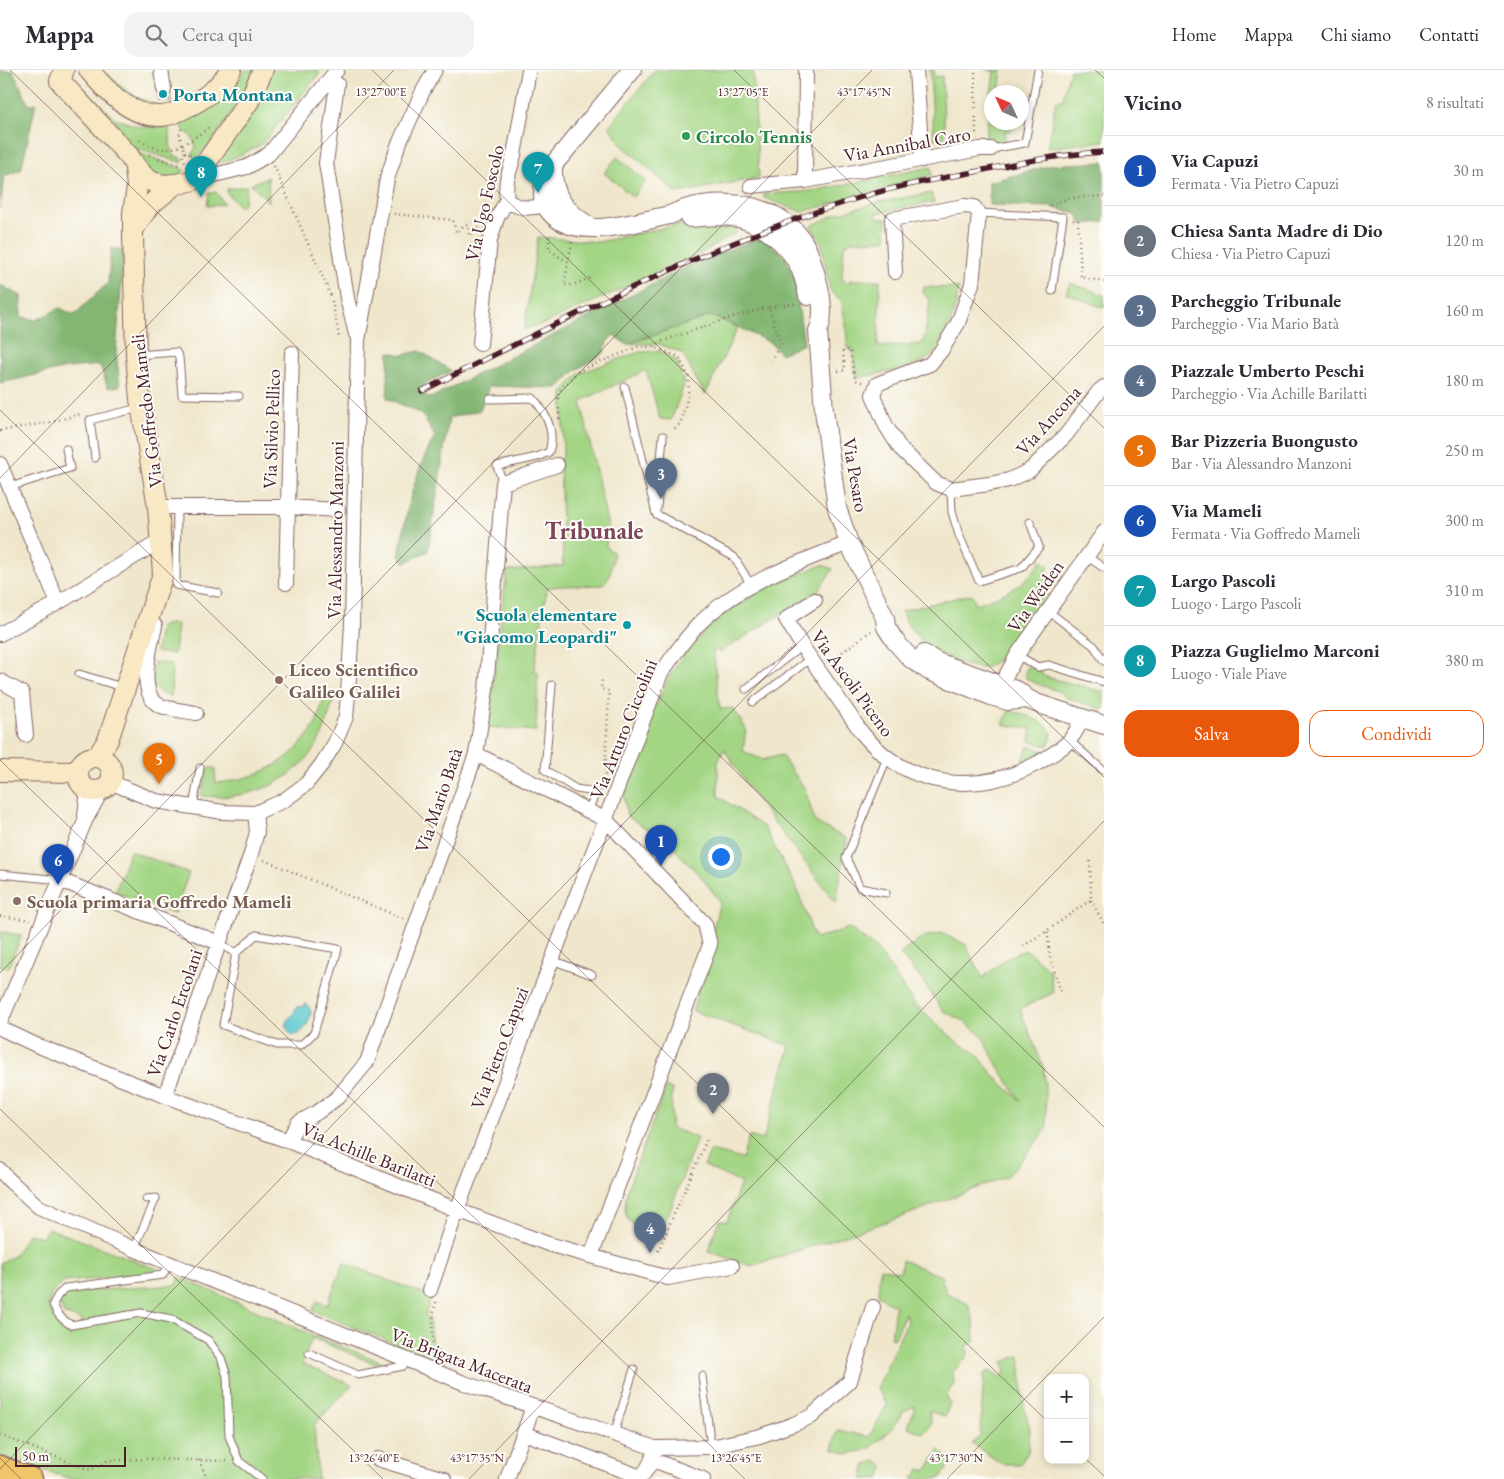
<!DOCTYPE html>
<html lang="it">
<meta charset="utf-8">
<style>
:root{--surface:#fff;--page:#f2f2f3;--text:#2b2b33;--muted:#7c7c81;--line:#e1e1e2;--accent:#ea580c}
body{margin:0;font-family:"EB Garamond",serif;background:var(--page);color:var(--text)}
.controls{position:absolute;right:15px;bottom:15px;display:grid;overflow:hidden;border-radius:10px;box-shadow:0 2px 8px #0003}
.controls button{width:45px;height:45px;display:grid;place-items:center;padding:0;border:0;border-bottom:1px solid var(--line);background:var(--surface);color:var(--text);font:25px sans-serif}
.compass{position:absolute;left:984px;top:15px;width:45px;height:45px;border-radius:50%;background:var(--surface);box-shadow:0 2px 8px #0003;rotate:314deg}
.scale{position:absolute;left:15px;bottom:12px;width:111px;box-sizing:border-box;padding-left:5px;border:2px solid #4a1f2b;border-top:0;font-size:14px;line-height:18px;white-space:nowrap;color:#4a1f2b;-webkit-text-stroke:4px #fdfcf7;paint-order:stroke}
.you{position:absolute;left:720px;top:786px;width:18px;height:18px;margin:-12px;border:4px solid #fff;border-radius:50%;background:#1a73e8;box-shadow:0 0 0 8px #1a73e833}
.badge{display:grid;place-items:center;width:32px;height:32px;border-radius:50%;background:var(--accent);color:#fff;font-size:16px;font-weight:700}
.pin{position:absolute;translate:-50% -41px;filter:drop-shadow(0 1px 2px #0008)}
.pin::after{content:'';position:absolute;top:26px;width:18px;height:15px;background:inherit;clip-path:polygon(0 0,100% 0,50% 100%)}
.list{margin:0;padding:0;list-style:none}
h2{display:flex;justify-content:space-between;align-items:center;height:65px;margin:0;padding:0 20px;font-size:21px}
h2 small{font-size:16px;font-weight:400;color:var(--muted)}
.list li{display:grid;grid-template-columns:32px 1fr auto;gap:15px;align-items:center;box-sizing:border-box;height:70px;padding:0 20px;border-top:1px solid var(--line)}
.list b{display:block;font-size:19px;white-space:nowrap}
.list p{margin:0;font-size:16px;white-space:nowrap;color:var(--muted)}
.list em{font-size:16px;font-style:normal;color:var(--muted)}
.actions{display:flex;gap:10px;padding:15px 20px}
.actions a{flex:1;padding:11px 0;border:1px solid var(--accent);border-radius:15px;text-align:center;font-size:18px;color:var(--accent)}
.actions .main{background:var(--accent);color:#fff}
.icon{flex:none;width:28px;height:28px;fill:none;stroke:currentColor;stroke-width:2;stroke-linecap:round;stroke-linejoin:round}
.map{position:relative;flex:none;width:1104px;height:1409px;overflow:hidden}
header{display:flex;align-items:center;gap:30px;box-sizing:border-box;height:70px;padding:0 25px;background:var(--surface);border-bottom:1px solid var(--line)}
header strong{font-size:24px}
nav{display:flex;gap:28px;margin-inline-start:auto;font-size:18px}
.search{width:350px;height:45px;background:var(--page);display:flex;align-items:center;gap:12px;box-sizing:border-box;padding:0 18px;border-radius:15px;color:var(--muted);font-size:19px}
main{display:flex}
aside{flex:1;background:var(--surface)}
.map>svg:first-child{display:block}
.green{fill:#a3d584;stroke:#767a58}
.forest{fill:#82b672;stroke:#666a4e}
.water{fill:#5cc9d0;stroke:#53747e}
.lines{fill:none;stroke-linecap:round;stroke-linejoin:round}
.minor-tunnel{stroke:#cebeab;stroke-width:14;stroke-dasharray:14 7;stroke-linecap:butt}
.service-casing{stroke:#846563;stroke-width:9}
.minor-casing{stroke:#846563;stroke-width:16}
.tertiary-casing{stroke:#846563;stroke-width:20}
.secondary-casing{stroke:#846563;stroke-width:22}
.primary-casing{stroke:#846563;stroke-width:25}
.path{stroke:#846563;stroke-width:2.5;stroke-dasharray:1 4;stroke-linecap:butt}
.service{stroke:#fff;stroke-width:7}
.minor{stroke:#fff;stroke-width:14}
.tertiary{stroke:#fff;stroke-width:18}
.secondary{stroke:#f8e8c3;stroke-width:20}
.primary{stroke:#eec569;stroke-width:22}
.rail-casing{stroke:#4a1f2b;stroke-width:5.5}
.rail{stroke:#fdfcf7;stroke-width:4;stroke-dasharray:11;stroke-linecap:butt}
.ticks{fill:none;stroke:#4a1f2b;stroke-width:1;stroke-opacity:0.45}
.culture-dot{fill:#0f9aa8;stroke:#fdfcf7;stroke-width:2}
.leisure-dot{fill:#2e9e5b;stroke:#fdfcf7;stroke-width:2}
.education-dot{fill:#8d6e63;stroke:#fdfcf7;stroke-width:2}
.labels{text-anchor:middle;stroke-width:4;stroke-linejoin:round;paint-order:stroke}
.culture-label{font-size:19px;font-weight:bold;fill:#0d838f;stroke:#fdfcf7;text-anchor:start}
.leisure-label{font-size:19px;font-weight:bold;fill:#27864d;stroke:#fdfcf7;text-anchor:start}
.street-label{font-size:19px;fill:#4a1f2b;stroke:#fdfcf7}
.education-label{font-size:19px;font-weight:bold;fill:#785e54;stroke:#fdfcf7;text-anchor:start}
.district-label{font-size:24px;font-weight:bold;fill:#7c475a;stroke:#fdfcf7}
.ticks-label{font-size:12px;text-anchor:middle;fill:#4a1f2b;stroke:#fdfcf7;stroke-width:4;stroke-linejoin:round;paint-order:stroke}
</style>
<header>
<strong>Mappa</strong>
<div class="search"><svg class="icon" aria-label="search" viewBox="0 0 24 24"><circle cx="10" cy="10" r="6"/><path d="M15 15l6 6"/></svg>Cerca qui</div>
<nav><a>Home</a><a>Mappa</a><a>Chi siamo</a><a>Contatti</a></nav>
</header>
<main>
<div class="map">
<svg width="1104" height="1409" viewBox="0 0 1104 1409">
<rect width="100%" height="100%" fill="#fdfcf7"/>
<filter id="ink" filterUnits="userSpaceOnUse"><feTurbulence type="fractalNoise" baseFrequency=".02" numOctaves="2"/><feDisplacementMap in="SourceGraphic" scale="10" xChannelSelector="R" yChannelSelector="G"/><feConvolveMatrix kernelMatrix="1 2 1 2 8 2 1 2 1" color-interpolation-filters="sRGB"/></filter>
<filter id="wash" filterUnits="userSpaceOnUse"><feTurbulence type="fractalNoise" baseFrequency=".0096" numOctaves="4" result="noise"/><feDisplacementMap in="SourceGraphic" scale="20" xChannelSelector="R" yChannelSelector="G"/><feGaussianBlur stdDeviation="1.12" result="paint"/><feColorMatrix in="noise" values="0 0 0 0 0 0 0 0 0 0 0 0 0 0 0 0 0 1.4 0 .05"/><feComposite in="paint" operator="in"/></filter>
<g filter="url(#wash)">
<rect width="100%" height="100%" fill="#efe6cb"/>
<!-- green -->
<path class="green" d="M245,0H256L252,11L211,73L195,89L192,84L196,77C193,69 192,64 184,61L181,53C209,43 228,25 245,0Z
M270,0H317L320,3L262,74L236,87L221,93L218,92Z
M655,0H753L759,108L677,123L622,75L609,56Z
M930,0H934V7L942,6L945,68L934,69Z
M987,0H1002L999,22H992V52H1021L1010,61H1005V72L991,74V71L985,72L994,1Z
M1070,0H1104V71L1047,78L1056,31H1062Z
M107,3C121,17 136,30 156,34V35L153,37C132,30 121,21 105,5Z
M81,17L116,49L141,57H168C172,68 168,73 173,85L181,88L183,93L131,77L77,21Z
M133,81L183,99L184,102L170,109L150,102Z
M617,87L646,111L633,127L604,103Z
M931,97L932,105L802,142L764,128V124L813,121Z
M268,107L269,132L251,114Z
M247,116L244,134L240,137L227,123V119Z
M216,122L224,134L207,136L209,123Z
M931,123L934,132L876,143L877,148L887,149L886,170L851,171L844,176L842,210L849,213L850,210H880L878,277L922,274L925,264L930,231L923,222L924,217L959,218C956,238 945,280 925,290C905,301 879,303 857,308L852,279L847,278L846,255L841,229L835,226L830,220L821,172L811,156L836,144L879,132Z
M701,152H725L737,162L702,183L543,254L524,259L538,167L599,172L672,156Z
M1070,213L1104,225V238L1066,223Z
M711,246L738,257L705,325L682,283L659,274H628Z
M660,281L677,291L684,315L671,350L660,349L646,300L581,331L608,457L606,477L614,483L609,507L603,515L560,516L547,518L534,601L538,602L536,661L488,657L507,501L563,496L560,390L563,386V321L580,303L639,282Z
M1041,490L1049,496L1046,502L1053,513C1041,531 1002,596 983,598C973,599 951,590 942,585C923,575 909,561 901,541L972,524L976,534C1005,524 1025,517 1041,490Z
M822,495L833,499L818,521L720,582L713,579L720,639L733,638L746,659L743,681L763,690L781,685L805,719L815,752L847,769L836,833L755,727L724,679L718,692V726L764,757L796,817L815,869L849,858L876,878L915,934L958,973L976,983L995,1007L1021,1031L997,995L982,966L964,951L943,941L922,910L900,884L923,867L941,863L965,874L983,908C997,896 1009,883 1027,880L1050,901L1053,923L1020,939L1044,999L1047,1059L1008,1106L904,1146L751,1196L708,1181L719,1151H727L741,1113L704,1096L711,1081L742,1089L749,1066L763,1070L790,976L693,941L720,831L702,808L669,773L627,746L624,727L653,641L671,604L688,579L717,549L767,516Z
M168,554H177L174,584L156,582L160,557Z
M154,592L172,594L171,626C148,621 152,611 154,592Z
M1028,597L1041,601L1043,606L1104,622V640L1065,627L1060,622L1032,612L1026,608L1025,602Z
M325,627L333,632C329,643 327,654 322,665C299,712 251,731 201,726L208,698H215L216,713C257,709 292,693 314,656C319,648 321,636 325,627Z
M1009,640C1024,645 1043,649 1052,663L1051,670L1047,676L1030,671L1031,659L1015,656L1014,658L1003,654Z
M1028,676L1044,681L1022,693Z
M130,781L189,803L174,844L115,822Z
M1,862L22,865L8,898L0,896Z
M666,1017L672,1019L671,1058L697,1068L668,1146C664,1151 659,1158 653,1159C641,1162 630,1156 626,1145C624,1137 626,1129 627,1120Z
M48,1158L157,1199L156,1203L64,1212L52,1222L48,1235L56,1251L74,1260L83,1251L64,1244L59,1233L69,1222L176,1215L179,1207L312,1265L390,1295L380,1296L312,1268L302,1294L352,1315L314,1355L318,1409H71L0,1386V1193L14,1186L28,1164L42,1167Z
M902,1190L941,1206L946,1222L968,1234L974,1251L975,1271L966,1277L969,1281L964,1291L953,1302L954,1314L946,1326L950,1333L945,1347L929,1341L931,1354L923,1364L908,1357L915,1336L903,1341L893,1358L869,1379L848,1384L832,1379L838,1360L869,1367L887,1335L877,1318L907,1252L905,1243L895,1268L891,1269L895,1236L878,1225L880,1198L900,1202Z
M344,1193L431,1227L425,1246L429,1248L434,1289L313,1241L317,1231L327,1235Z
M1020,1285L1024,1337L1030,1359L1028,1382L1020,1394H1002L972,1374L980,1366L984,1304L989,1301L1002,1307L1006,1300L1003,1292Z
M939,1380L951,1389L946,1400L940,1409H913L920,1399L926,1401Z
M876,1391L884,1397L880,1409H862L866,1394Z"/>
<!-- forest -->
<path class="forest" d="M0,0L13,1L29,35L36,33L21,100L4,106L0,139Z
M1104,92V152L1082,154L1077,144L1052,137L989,135V112L1052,95Z
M762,167L786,187L794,207L804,274L781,284L769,272L723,250L710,246L626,274L613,265L607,272L604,283L576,300L558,318L489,316L480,340L449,348L428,481L405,493L399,486C406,445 413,403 435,367L422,344L387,328L389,282L402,285L420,281L451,301L425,314L421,319L423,324L431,328L694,193Z
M111,178L124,180L116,282L120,316L108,318L100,295L67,298L0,313V215L21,226V247L36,250L60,238L74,245L108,213Z"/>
<!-- water -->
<path class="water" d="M306,933L311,941C309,965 285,976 287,950L292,946L297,937L304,936Z"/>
</g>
<g filter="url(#ink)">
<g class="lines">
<!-- minor-tunnel -->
<path class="minor-tunnel" d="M164,19L165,32"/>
<defs>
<path id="service" d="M991,79L1025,73L1038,0
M979,143L1063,147L1052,221
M137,285L176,282L179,287L182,325L239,326
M625,317L656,444L734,487L751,515
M490,329L533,328C546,343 556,361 549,382L537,387L497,396L503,413
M95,388L90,350L139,338
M10,417L70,398L66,379
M951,419L952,442L959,465L979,511L1021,498L1039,477L1030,452
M177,436L176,515L218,523
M657,438L663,366
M1086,486L1104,498
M1048,541L1094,576L1104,591
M1017,585L1038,597L1049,595L1104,612
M79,604L125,618
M552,615L545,700L576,719L596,722L588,741
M746,619L802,576
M753,632L811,588
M1070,671L1104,701
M193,737L200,698
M0,804L60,810
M886,823L860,818L846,788L887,688
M219,873L236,883L223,955L277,975H301L314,963L338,879L256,865L236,883
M552,890L592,905
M134,1179L156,1128L146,1129
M169,1193L163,1205L66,1218L58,1225L53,1234C57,1245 62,1249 71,1255L141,1243L171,1249L208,1270L221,1288L227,1306L229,1366L239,1391L262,1409
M309,1283L358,1305L403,1296L405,1289
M702,1306L711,1377
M614,1364L634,1299"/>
<path id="minor" d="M161,0L164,19
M916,0L922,90
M330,9L337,14L326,93L347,228L356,264
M194,110L247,97L269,84L337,0
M805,111L806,0
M751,116L805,111L980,79H991
M507,130C519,141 538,139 552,131
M895,202L892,149L964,136L974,137L979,143L972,214L958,253L941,281L930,294L877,314L873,325L886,356L900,378L936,413L951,419L989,414L1009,410L1029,401L1066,365L1099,321L1104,317
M480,274L490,170L497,148L507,130L506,121L507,110L514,85L529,0
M0,394L58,533L152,476L162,473
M158,437H287L338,440
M286,513L292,283
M815,530L786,549L802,576L862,663C908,718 975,727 1038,693C1060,680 1073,673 1082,648
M148,552L155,556C151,576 135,625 161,636C172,640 185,641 196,643
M0,564L58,533
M0,611L22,623L26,665
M1001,615L1017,585L1104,462
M476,684L606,750L705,854L710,875L591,1186
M110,712L156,731L223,742L255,743L283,731L306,714L322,694L335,673L346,647L348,625L352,554L358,270L387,109L398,76L423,21L435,0
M85,746L88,719
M60,810L219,873
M0,953L85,751L102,720
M0,958L36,975L165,1026L288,1071L457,1140L548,1174L668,1208L732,1196
M165,1026L251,784L257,762L255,743
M288,1071L298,1053L318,1042L338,1027L367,992L476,684L486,620L503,413L557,395
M0,1100L10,1111L39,1137L134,1179L464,1313L655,1378L711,1377L760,1366L794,1354L812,1346L850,1311L873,1237
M430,1220L457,1140L661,603C674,586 685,567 701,552C742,512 797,493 849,473
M524,1363L641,1407C649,1398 653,1390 655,1378
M378,1389L444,1409
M653,1390L703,1409
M507,1409L533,1337"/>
<path id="tertiary" d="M632,0L553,95C545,108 538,124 547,138C570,174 635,152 670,145C708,125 777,130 802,170C810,181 813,196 817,209C821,224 825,247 818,261L824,340L837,438L849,473L885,548L886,557L895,571L910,588L929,601L991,626L1008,631L1028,629
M553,97C552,126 565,141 589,156
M690,148C704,147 719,145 733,147C756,150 780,167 793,186C802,198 805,212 808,226
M924,584L937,592L1018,621L1028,629L1036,633L1104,655"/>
<path id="secondary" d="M64,0L60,11L129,86C148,118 161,119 194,110L249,31L263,0
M89,0C106,21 132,48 162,46C170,45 180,41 187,37C205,29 220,16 231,0
M133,160L149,136L174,115
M97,687L108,670L163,504L158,437L140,329L136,285L133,166V143L137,117L135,98
M78 704a17 17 0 1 1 34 0a17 17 0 1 1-34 0Z
M0,701L78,702"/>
<path id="primary" d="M0,1397L31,1409"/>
</defs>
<!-- service casing -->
<use href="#service" class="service-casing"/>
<!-- minor casing -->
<use href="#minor" class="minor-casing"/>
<!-- tertiary casing -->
<use href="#tertiary" class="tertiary-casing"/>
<!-- secondary casing -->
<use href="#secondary" class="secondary-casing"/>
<!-- primary casing -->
<use href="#primary" class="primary-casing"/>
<!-- path -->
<path class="path" d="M975,2L976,67
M181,59V62L179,65L185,82L182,85L185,92
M140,70C167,89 188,74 210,56
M185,82L189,83L190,86
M149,85L179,95
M274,96L331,226
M1050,136C1065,126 1086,127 1104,126
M394,144L453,150L456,162H458L464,155H468L469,165H471L476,157L479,158
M1073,150H1078L1081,207L1104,212
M549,166V179L562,189L568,191
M572,172L564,215H573L590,208
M332,231L339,266L341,268
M769,237L795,234
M654,277L660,272L723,250L769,237L781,274L771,290
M838,301L845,300L843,281L850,280L855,310L862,312
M559,349L558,322L578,301L638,277H654L679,287L689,308L688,326L680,354L672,360
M0,361L51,352L81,344
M830,591L871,561
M600,714L605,705L609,621L601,619L602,608
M264,790L404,849
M1091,830L1104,854
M0,846L30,850
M1047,862C1049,871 1048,880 1050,887C1054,900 1058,911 1061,924
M1023,876C1047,862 1068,845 1091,830L1090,790
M658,1181L708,1067
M436,1232L433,1244V1272L443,1288
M0,1365L90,1400L109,1390L151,1389L228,1391
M199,1390L207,1409"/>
<!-- service -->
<use href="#service" class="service"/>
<!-- minor -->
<use href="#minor" class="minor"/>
<!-- tertiary -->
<use href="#tertiary" class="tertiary"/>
<!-- secondary -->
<use href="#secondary" class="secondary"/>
<!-- primary -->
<use href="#primary" class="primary"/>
<defs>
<path id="rail" d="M422,321C562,251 702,177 852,130C891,117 933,110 974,102C1017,93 1060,84 1104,82"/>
</defs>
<!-- rail casing -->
<use href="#rail" class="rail-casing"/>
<!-- rail -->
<use href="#rail" class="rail"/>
</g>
</g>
<!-- ticks -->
<path class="ticks" d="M10,0L1104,1057M372,0L1104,707M734,0L1104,358M1095,0L1104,8M0,340L1048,1352M0,408L394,0M0,690L745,1409M0,903L872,0M0,1039L383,1409M0,1388L21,1409M1085,1388L1104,1406M0,1399L1104,256M469,1409L1104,751M947,1409L1104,1247"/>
<!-- markers -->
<g class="culture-dot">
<circle cx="163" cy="24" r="5"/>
<circle cx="627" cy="555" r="5"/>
</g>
<circle class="leisure-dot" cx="686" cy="66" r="5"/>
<g class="education-dot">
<circle cx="279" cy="610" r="5"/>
<circle cx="17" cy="831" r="5"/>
</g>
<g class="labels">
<!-- culture labels -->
<g class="culture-label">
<text x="173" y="31">Porta Montana</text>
<text x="617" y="551" text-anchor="end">Scuola elementare<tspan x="617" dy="22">"Giacomo Leopardi"</tspan></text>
</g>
<!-- leisure labels -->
<g class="leisure-label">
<text x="696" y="73">Circolo Tennis</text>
</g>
<!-- street labels -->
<g class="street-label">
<text transform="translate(907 74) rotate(-10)" y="7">Via Annibal Caro</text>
<text transform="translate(484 133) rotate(-77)" y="7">Via Ugo Foscolo</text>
<text transform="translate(146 341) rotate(-97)" y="7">Via Goffredo Mameli</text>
<text transform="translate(1048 350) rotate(-48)" y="7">Via Ancona</text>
<text transform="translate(271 359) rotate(-88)" y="7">Via Silvio Pellico</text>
<text transform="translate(856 405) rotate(80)" y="7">Via Pesaro</text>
<text transform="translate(335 460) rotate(-89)" y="7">Via Alessandro Manzoni</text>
<text transform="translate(1035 526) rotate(-55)" y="7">Via Weiden</text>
<text transform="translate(853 613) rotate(54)" y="7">Via Ascoli Piceno</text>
<text transform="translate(623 659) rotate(-68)" y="7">Via Arturo Ciccolini</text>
<text transform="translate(438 730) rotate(-71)" y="7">Via Mario Batà</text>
<text transform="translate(174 943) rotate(-71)" y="7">Via Carlo Ercolani</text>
<text transform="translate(499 978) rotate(-69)" y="7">Via Pietro Capuzi</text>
<text transform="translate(369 1084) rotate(22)" y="7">Via Achille Barilatti</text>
<text transform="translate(462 1290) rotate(21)" y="7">Via Brigata Macerata</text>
</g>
<!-- education labels -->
<g class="education-label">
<text x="289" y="606">Liceo Scientifico<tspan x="289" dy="22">Galileo Galilei</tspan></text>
<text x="27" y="838">Scuola primaria Goffredo Mameli</text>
</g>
<!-- district labels -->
<g class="district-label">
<text x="594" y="469">Tribunale</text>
</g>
</g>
<g class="ticks-label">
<text x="381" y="26">13°27'00"E</text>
<text x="743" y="26">13°27'05"E</text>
<text x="864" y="26">43°17'45"N</text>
<text x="477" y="1392">43°17'35"N</text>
<text x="956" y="1392">43°17'30"N</text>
<text x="374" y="1392">13°26'40"E</text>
<text x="736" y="1392">13°26'45"E</text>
</g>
</svg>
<div class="controls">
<button>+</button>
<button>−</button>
</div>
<svg class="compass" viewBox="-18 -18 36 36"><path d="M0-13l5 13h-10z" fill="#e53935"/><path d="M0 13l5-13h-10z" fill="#7c7c81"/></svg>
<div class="scale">50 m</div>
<div class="you"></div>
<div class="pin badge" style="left:661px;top:796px;background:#1a4fb4">1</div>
<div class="pin badge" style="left:713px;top:1044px;background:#6b7280">2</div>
<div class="pin badge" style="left:661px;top:429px;background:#5c6f8a">3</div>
<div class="pin badge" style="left:650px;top:1183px;background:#5c6f8a">4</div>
<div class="pin badge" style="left:159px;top:714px;background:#e8710a">5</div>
<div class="pin badge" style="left:58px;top:815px;background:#1a4fb4">6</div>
<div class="pin badge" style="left:538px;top:123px;background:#0f9aa8">7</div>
<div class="pin badge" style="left:201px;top:127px;background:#0f9aa8">8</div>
</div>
<aside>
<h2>Vicino<small>8 risultati</small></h2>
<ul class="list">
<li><span class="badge" style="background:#1a4fb4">1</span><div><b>Via Capuzi</b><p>Fermata · Via Pietro Capuzi</p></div><em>30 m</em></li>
<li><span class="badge" style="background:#6b7280">2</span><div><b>Chiesa Santa Madre di Dio</b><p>Chiesa · Via Pietro Capuzi</p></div><em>120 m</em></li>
<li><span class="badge" style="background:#5c6f8a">3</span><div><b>Parcheggio Tribunale</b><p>Parcheggio · Via Mario Batà</p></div><em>160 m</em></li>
<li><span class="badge" style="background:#5c6f8a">4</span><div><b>Piazzale Umberto Peschi</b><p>Parcheggio · Via Achille Barilatti</p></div><em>180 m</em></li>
<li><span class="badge" style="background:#e8710a">5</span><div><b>Bar Pizzeria Buongusto</b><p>Bar · Via Alessandro Manzoni</p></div><em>250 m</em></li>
<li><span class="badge" style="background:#1a4fb4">6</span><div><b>Via Mameli</b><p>Fermata · Via Goffredo Mameli</p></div><em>300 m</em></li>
<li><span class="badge" style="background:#0f9aa8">7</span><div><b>Largo Pascoli</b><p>Luogo · Largo Pascoli</p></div><em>310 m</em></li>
<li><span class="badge" style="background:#0f9aa8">8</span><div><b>Piazza Guglielmo Marconi</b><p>Luogo · Viale Piave</p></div><em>380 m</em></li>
</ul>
<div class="actions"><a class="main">Salva</a><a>Condividi</a></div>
</aside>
</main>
